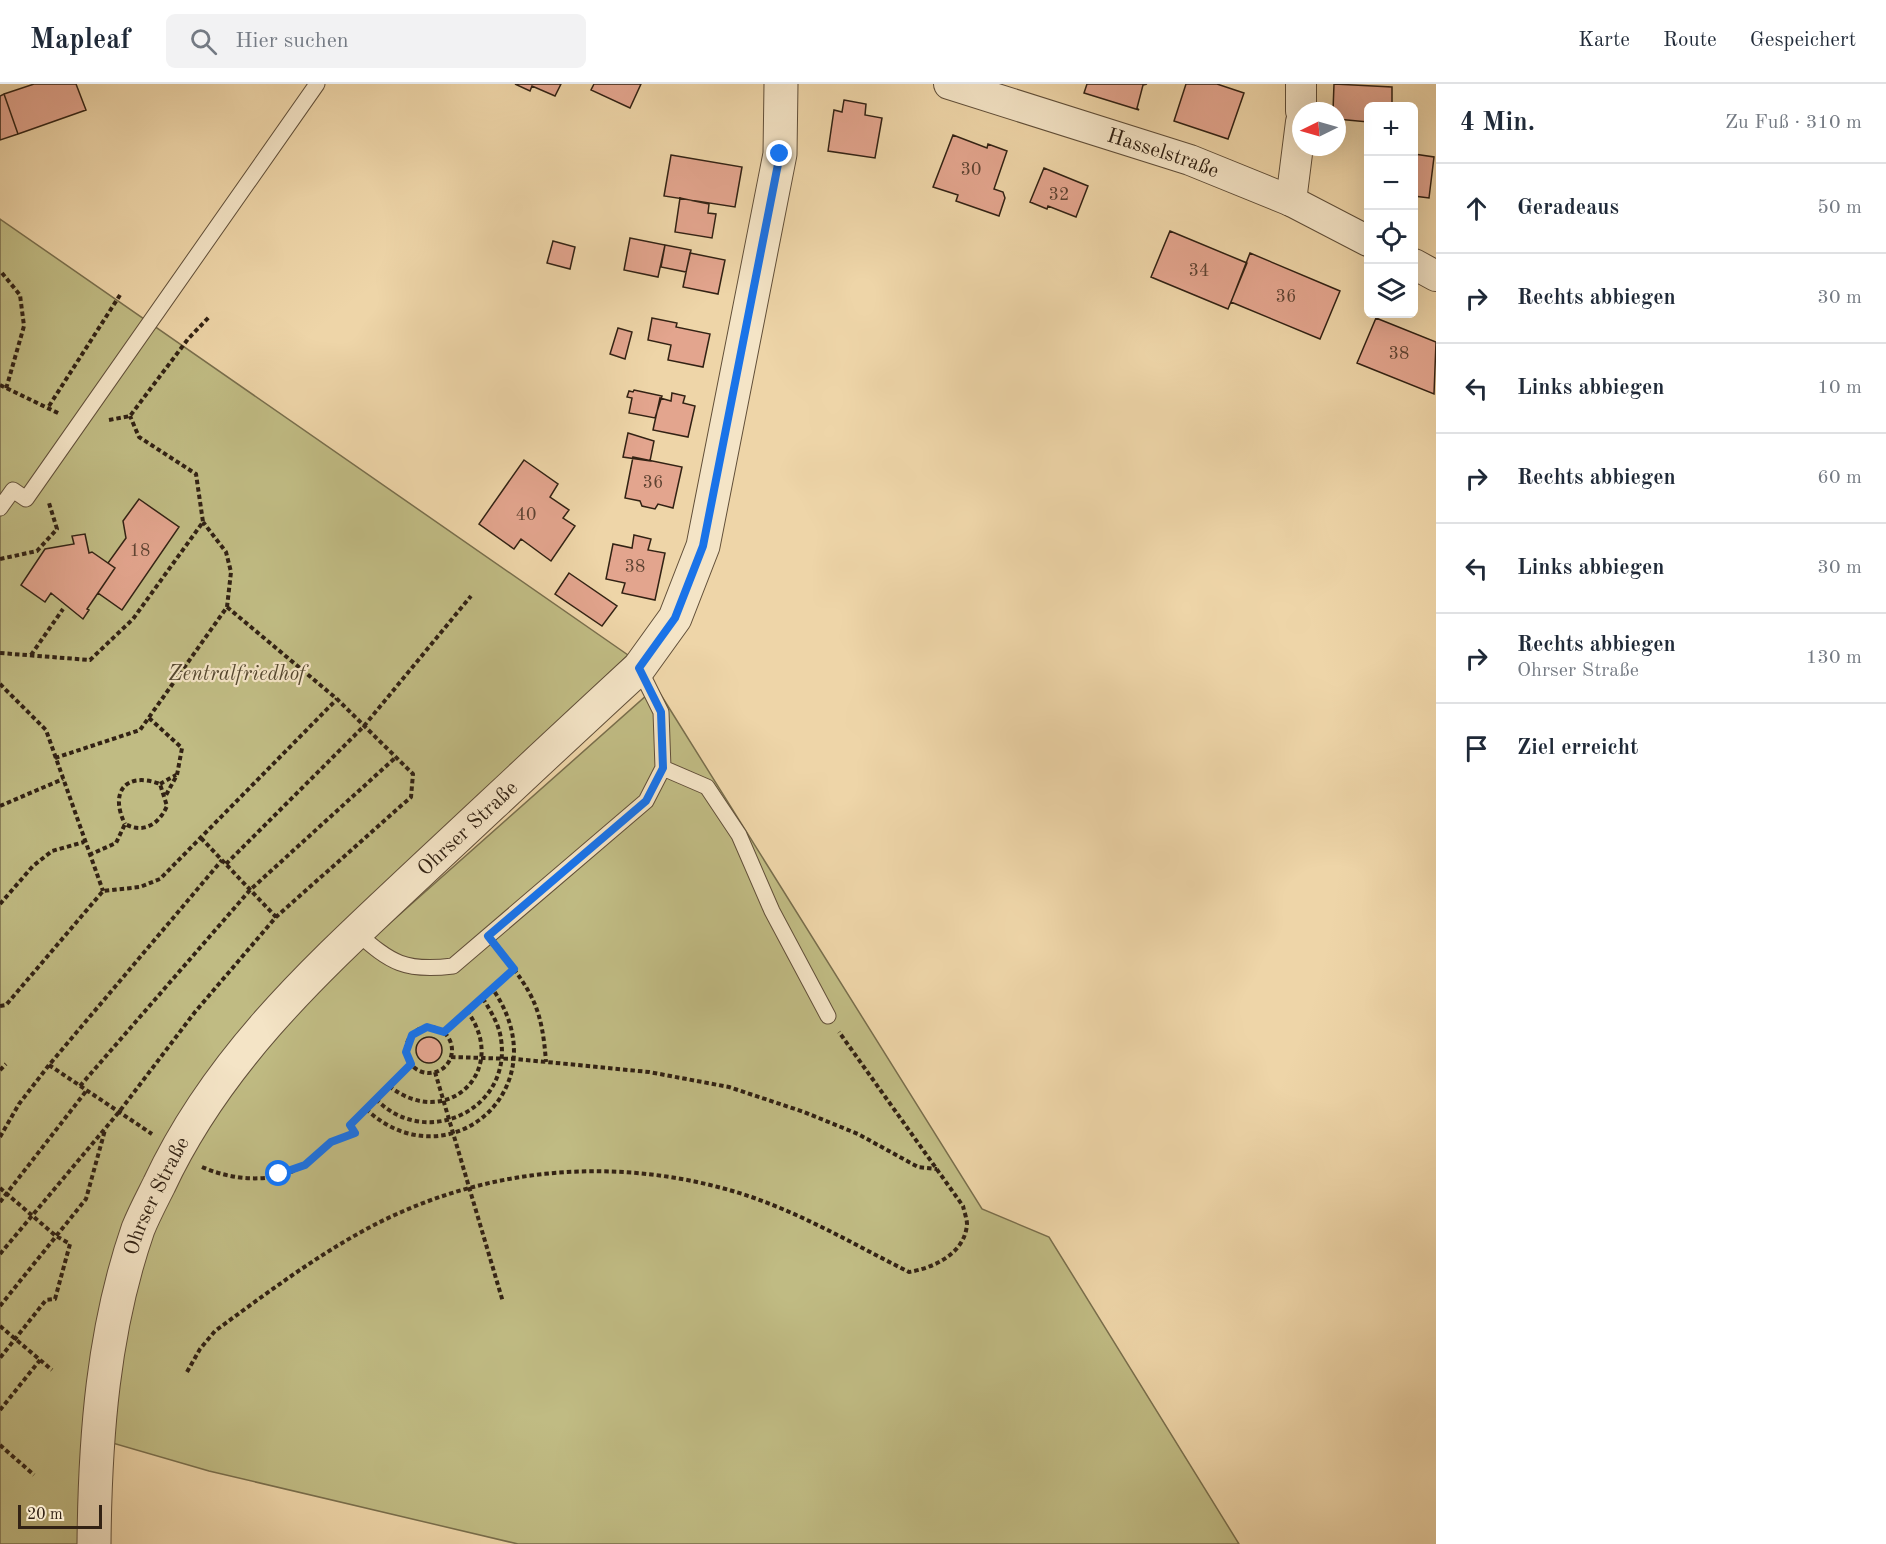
<!DOCTYPE html>
<html lang="de">
<meta charset="utf-8">
<style>
:root{--surface:#fff;--page:#f2f2f3;--text:#1f2937;--muted:#747a83;--line:#e0e1e3}
body{margin:0;font-family:"Old Standard TT",serif;background:var(--page);color:var(--text)}
.controls{position:absolute;right:18px;top:18px;display:grid;overflow:hidden;border-radius:9px;box-shadow:0 6px 24px #0002}
.controls button{width:54px;height:54px;display:grid;place-items:center;padding:0;border:0;border-bottom:2px solid var(--line);background:var(--surface);color:var(--text);font:30px sans-serif}
.compass{position:absolute;left:1292px;top:18px;width:54px;height:54px;border-radius:50%;background:var(--surface);box-shadow:0 6px 24px #0002;rotate:265deg}
.scale{position:absolute;left:18px;bottom:15px;width:84px;box-sizing:border-box;padding-left:6px;border:3px solid #322214;border-top:0;font-size:16px;line-height:21px;white-space:nowrap;color:#322214;-webkit-text-stroke:4px #f4e4c6;paint-order:stroke}
.stop{position:absolute;width:18px;height:18px;margin:-14px;border:4px solid #1a73e8;border-radius:50%;background:#fff}
.stop.end{background:#1a73e8;border-color:#fff;box-shadow:0 2px 6px #0008}
.list{margin:0;padding:0;list-style:none}
h2{display:flex;justify-content:space-between;align-items:center;height:78px;margin:0;padding:0 24px;font-size:26px}
h2 small{font-size:20px;font-weight:400;color:var(--muted)}
.list li{display:grid;grid-template-columns:39px 1fr auto;gap:18px;align-items:center;box-sizing:border-box;height:90px;padding:0 24px;border-top:2px solid var(--line)}
.list b{display:block;font-size:22px;white-space:nowrap}
.list p{margin:0;font-size:20px;white-space:nowrap;color:var(--muted)}
.list em{font-size:20px;font-style:normal;color:var(--muted)}
.icon{flex:none;width:33px;height:33px;fill:none;stroke:currentColor;stroke-width:2;stroke-linecap:round;stroke-linejoin:round}
.map{position:relative;flex:none;width:1436px;height:1460px;overflow:hidden}
header{display:flex;align-items:center;gap:36px;box-sizing:border-box;height:84px;padding:0 30px;background:var(--surface);border-bottom:2px solid var(--line)}
header strong{font-size:28px}
nav{display:flex;gap:33px;margin-inline-start:auto;font-size:21px}
.search{width:420px;height:54px;background:var(--page);display:flex;align-items:center;gap:15px;box-sizing:border-box;padding:0 21px;border-radius:9px;color:var(--muted);font-size:22px}
main{display:flex}
aside{flex:1;background:var(--surface)}
.map>svg:first-child{display:block}
.green{fill:#c0bb83;stroke:#796e4c;stroke-width:1.5}
.building{fill:#e3a58e;stroke:#322214;stroke-width:1.5}
.lines{fill:none;stroke-linecap:round;stroke-linejoin:round}
.service-casing{stroke:#614f39;stroke-width:17}
.minor-casing{stroke:#614f39;stroke-width:32}
.tertiary-casing{stroke:#614f39;stroke-width:35}
.path{stroke:#322214;stroke-width:4;stroke-dasharray:4.5 3;stroke-linecap:butt}
.service{stroke:#f4e4c6;stroke-width:15}
.minor{stroke:#f4e4c6;stroke-width:30}
.tertiary{stroke:#f4e4c6;stroke-width:33}
.route{stroke:#1a73e8;stroke-width:8}
.labels{text-anchor:middle;stroke-width:4.5;stroke-linejoin:round;paint-order:stroke}
.number-label{font-size:18px;fill:#5e4332}
.street-label{font-size:21px;fill:#322214;stroke:#f4e4c6}
.park-label{font-size:21px;font-style:italic;fill:#564830;stroke:#f4e4c6}
</style>
<header>
<strong>Mapleaf</strong>
<div class="search"><svg class="icon" aria-label="search" viewBox="0 0 24 24"><circle cx="10" cy="10" r="6"/><path d="M15 15l6 6"/></svg>Hier suchen</div>
<nav><a>Karte</a><a>Route</a><a>Gespeichert</a></nav>
</header>
<main>
<div class="map">
<svg width="1436" height="1460" viewBox="0 0 1436 1460">
<rect width="100%" height="100%" fill="#eed5a8"/>
<filter id="stains"><feTurbulence type="fractalNoise" baseFrequency=".00333" numOctaves="4"/><feColorMatrix values="0 0 0 0 .2 0 0 0 0 .09 0 0 0 0 .02 0 0 0 .5 -.17"/></filter>
<radialGradient id="worn" r=".72"><stop offset=".6" stop-color="#630" stop-opacity="0"/><stop offset="1" stop-color="#630" stop-opacity=".3"/></radialGradient>
<!-- green -->
<path class="green" d="M0,135L628,571L318,866L157,1078L86,1460H0Z
M656,603L982,1125L1049,1153L1239,1460H518L209,1387L109,1358L115,1288L154,1141L181,1081L254,970L337,886Z"/>
<!-- building -->
<path class="building" d="M34,0H76L86,26L18,50L4,10Z
M515,0H561L555,12L532,2L530,7Z
M594,0H641L630,24L591,6Z
M1087,0H1147L1143,1L1137,24L1139,26L1084,9Z
M1186,0H1217L1244,9L1228,55L1174,37Z
M1334,0L1392,3V22H1368V38L1337,35V27H1333Z
M4,10L18,50L0,56V12Z
M844,16L866,20L865,31L882,34L875,74L828,67L834,26L842,28Z
M953,51L987,64L988,60L1007,67L994,105L1003,108L1005,114L999,132L956,117L958,111L933,103Z
M1414,70L1434,73L1429,114L1414,112Z
M671,71L742,83L735,123L664,112Z
M1044,84L1088,102L1076,133L1048,122L1047,125L1030,118Z
M680,114L709,120L708,129L716,130L712,154L675,148Z
M1170,147L1247,179L1228,225L1151,193Z
M630,154L665,161L658,193L624,186Z
M553,157L575,163L570,185L547,179Z
M665,161L691,166L686,188L661,183Z
M690,169L725,176L718,210L683,203Z
M1250,169L1340,207L1320,255L1231,218Z
M652,234L677,239L676,243L710,250L703,283L668,276L671,261L648,256Z
M1376,234L1436,258L1434,310L1357,279Z
M618,244L632,248L625,275L610,270Z
M634,306L662,312L655,334L629,329L632,314L627,313L629,307L633,308Z
M672,309L685,312L683,319L695,322L688,353L653,346L660,314L671,317Z
M628,349L654,357L650,377L623,373Z
M633,373L682,383L673,424L658,420L655,425L642,422L640,417L625,414Z
M524,376L558,400L550,413L569,426L563,434L575,442L551,477L521,455L514,465L479,440Z
M139,415L179,443L122,526L98,509L115,484L108,479L126,454L123,437Z
M85,450L89,469L92,468L115,484L87,525L89,526L83,535L51,509L45,518L21,501L45,465L74,460L72,452Z
M634,451L651,455L648,466L665,469L655,516L622,509L625,499L606,495L613,460L632,464Z
M569,489L617,522L602,542L555,510Z
M416 966a13 13 0 1 1 26 0a13 13 0 1 1-26 0Z"/>
<g class="lines">
<defs>
<path id="service" d="M0,424L13,406L26,415L317,0
M663,684L707,703L739,751L772,827L828,932
M356,848C391,879 405,888 453,882L646,717L663,684L661,628L639,584"/>
<g id="minor">
<path id="s1" d="M949,0L1190,76L1291,117L1368,157"/>
<path d="M1301,0V27"/>
<path d="M1291,117L1301,38"/>
<path d="M1414,180L1436,192"/>
</g>
<g id="tertiary">
<path id="s2" d="M94,1460C95,1353 103,1246 138,1145C144,1130 152,1115 159,1101C219,972 320,882 421,787C494,719 566,651 639,584L675,534L703,462L780,70L781,0"/>
</g>
</defs>
<!-- service casing -->
<use href="#service" class="service-casing"/>
<!-- minor casing -->
<use href="#minor" class="minor-casing"/>
<!-- tertiary casing -->
<use href="#tertiary" class="tertiary-casing"/>
<!-- path -->
<path class="path" d="M2,189L20,211L24,242L6,305
M0,301L60,330
M49,322L120,211
M109,336L130,332L188,255L210,232
M0,475L37,467L57,445L49,419
M0,569L90,576L133,535L203,438L196,390L139,353L130,332
M31,571L63,525
M0,600L46,646L103,807
M149,634L182,664L177,691L166,711
M55,674L140,646L227,523L231,488L226,468L203,438
M160,700L176,691
M0,722L63,695
M201,754L276,833
M89,771L116,759L125,740C144,750 159,740 167,722L160,700C126,687 109,708 125,740
M226,780L364,642L471,512
M0,820L33,782L52,767L84,758
M500,867C533,909 542,924 546,978
M0,922L6,921L103,807L140,803L160,795L337,615
M406 966a23 23 0 1 1 46 0a23 23 0 1 1-46 0Z
M444,949L514,885
M451,973L516,975L649,988L729,1003L804,1028L858,1050L918,1083L937,1085
M49,981L152,1050
M0,986L6,980
M435,988L503,1218
M80,1002L250,806L396,673
M389,1002C447,1048 511,986 467,927
M376,1015C424,1066 512,1027 501,955C499,940 490,926 482,913
M366,1025C446,1101 563,1005 492,904
M0,1053L19,1020L49,981L222,776
M202,1083C234,1097 274,1100 305,1081C314,1075 321,1065 329,1059C336,1054 347,1052 355,1049L350,1041L411,980
M0,1104L56,1152L70,1160L55,1215L46,1216L0,1274
M0,1118L87,1006
M0,1170L119,1028L195,928L276,833L411,713L413,690L337,615L227,523
M0,1222L86,1115L105,1046
M0,1242L52,1286
M187,1288L200,1265L215,1247C267,1209 321,1168 378,1139C489,1083 616,1072 736,1108C796,1126 853,1160 909,1188C933,1184 965,1170 967,1140C967,1135 964,1127 963,1122L839,948
M0,1326L40,1276
M0,1361L34,1391"/>
<!-- service -->
<use href="#service" class="service"/>
<!-- minor -->
<use href="#minor" class="minor"/>
<!-- tertiary -->
<use href="#tertiary" class="tertiary"/>
</g>
<g class="lines">
<!-- route -->
<path class="route" d="M279,1090L305,1081L331,1058L355,1049L350,1041L411,980L406,968L412,951L427,943L444,948L514,885L488,852L646,717L663,684L661,628L639,584L675,534L703,462L780,70"/>
</g>
<g class="labels">
<!-- number labels -->
<g class="number-label">
<text x="971" y="91">30</text>
<text x="1059" y="116">32</text>
<text x="1199" y="192">34</text>
<text x="1286" y="218">36</text>
<text x="1399" y="275">38</text>
<text x="653" y="404">36</text>
<text x="526" y="436">40</text>
<text x="140" y="472">18</text>
<text x="635" y="488">38</text>
</g>
<!-- street labels -->
<g class="street-label">
<text dy="7" stroke="none"><textPath href="#s1" startOffset="225">Hasselstraße</textPath></text>
<text dy="7" stroke="none"><textPath href="#s2" startOffset="843">Ohrser Straße</textPath></text>
<text dy="7" stroke="none"><textPath href="#s2" startOffset="357">Ohrser Straße</textPath></text>
</g>
<!-- park labels -->
<g class="park-label">
<text x="237" y="596">Zentralfriedhof</text>
</g>
</g>
<rect width="100%" height="100%" filter="url(#stains)"/>
<rect width="100%" height="100%" fill="url(#worn)"/>
</svg>
<div class="controls">
<button>+</button>
<button>−</button>
<button><svg class="icon" aria-label="locate" viewBox="0 0 24 24"><circle cx="12" cy="12" r="6"/><path d="M12 2v4M12 18v4M2 12h4M18 12h4"/></svg></button>
<button><svg class="icon" aria-label="layers" viewBox="0 0 24 24"><path d="M12 4l9 5-9 5-9-5zM3 14l9 5 9-5"/></svg></button>
</div>
<svg class="compass" viewBox="-18 -18 36 36"><path d="M0-13l5 13h-10z" fill="#e53935"/><path d="M0 13l5-13h-10z" fill="#747a83"/></svg>
<div class="scale">20 m</div>
<div class="stop" style="left:279px;top:1090px"></div>
<div class="stop end" style="left:780px;top:70px"></div>
</div>
<aside>
<h2>4 Min.<small>Zu Fuß · 310 m</small></h2>
<ul class="list">
<li><svg class="icon" aria-label="ahead" viewBox="0 0 24 24"><path d="M12 20V5M6 11l6-6 6 6"/></svg><div><b>Geradeaus</b></div><em>50 m</em></li>
<li><svg class="icon" aria-label="right" viewBox="0 0 24 24"><path d="M7 20v-9h11M14 6l5 5-5 5"/></svg><div><b>Rechts abbiegen</b></div><em>30 m</em></li>
<li><svg class="icon" aria-label="left" viewBox="0 0 24 24"><path d="M17 20v-9H6M10 6l-5 5 5 5"/></svg><div><b>Links abbiegen</b></div><em>10 m</em></li>
<li><svg class="icon" aria-label="right" viewBox="0 0 24 24"><path d="M7 20v-9h11M14 6l5 5-5 5"/></svg><div><b>Rechts abbiegen</b></div><em>60 m</em></li>
<li><svg class="icon" aria-label="left" viewBox="0 0 24 24"><path d="M17 20v-9H6M10 6l-5 5 5 5"/></svg><div><b>Links abbiegen</b></div><em>30 m</em></li>
<li><svg class="icon" aria-label="right" viewBox="0 0 24 24"><path d="M7 20v-9h11M14 6l5 5-5 5"/></svg><div><b>Rechts abbiegen</b><p>Ohrser Straße</p></div><em>130 m</em></li>
<li><svg class="icon" aria-label="arrive" viewBox="0 0 24 24"><path d="M6 21V4h12l-3 4 3 4H6"/></svg><div><b>Ziel erreicht</b></div></li>
</ul>
</aside>
</main>
